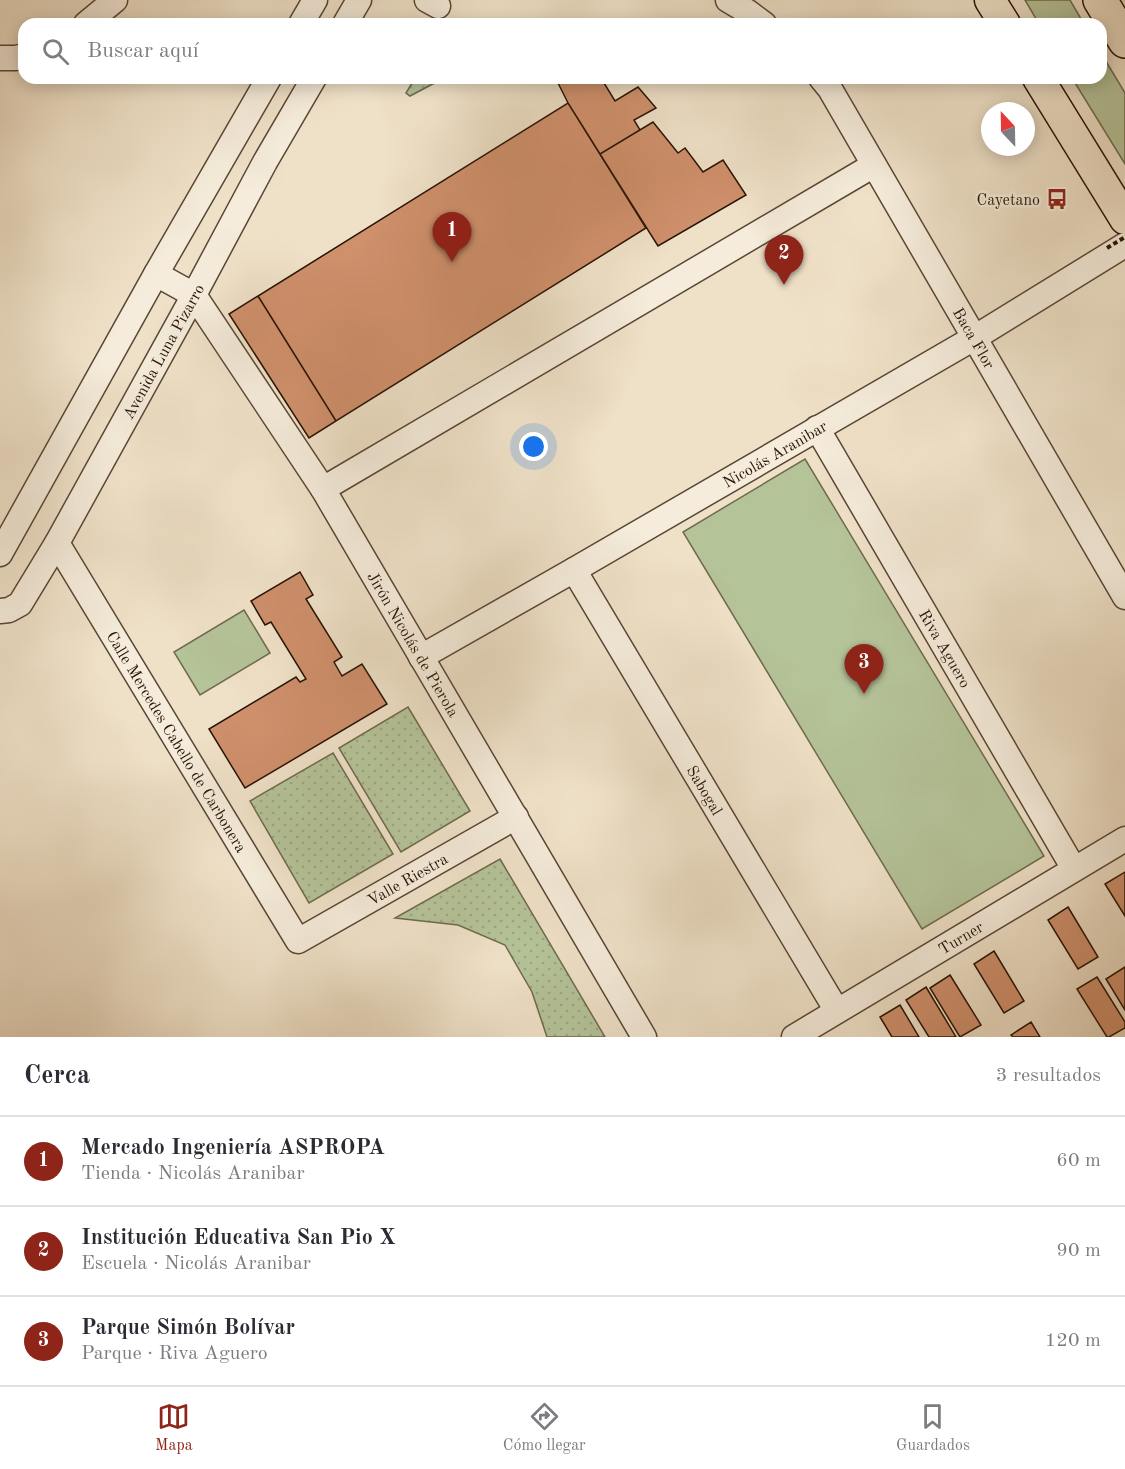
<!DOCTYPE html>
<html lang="es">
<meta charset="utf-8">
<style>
:root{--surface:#fff;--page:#f7f7f7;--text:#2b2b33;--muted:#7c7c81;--line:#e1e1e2;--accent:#8f2418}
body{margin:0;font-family:"Old Standard TT",serif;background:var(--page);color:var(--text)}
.compass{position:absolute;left:981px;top:102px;width:54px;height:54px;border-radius:50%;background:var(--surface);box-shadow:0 3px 15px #0003;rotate:338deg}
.you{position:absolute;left:534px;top:447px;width:21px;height:21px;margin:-15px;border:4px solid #fff;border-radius:50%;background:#1a73e8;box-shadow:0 0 0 9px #1a73e833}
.badge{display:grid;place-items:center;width:39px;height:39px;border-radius:50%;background:var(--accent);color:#fff;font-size:20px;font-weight:700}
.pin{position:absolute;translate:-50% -50px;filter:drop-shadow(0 2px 3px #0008)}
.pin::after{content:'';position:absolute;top:32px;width:21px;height:18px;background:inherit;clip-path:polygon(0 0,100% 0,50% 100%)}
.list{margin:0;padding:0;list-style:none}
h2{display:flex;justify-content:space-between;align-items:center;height:78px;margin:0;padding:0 24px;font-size:26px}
h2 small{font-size:20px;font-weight:400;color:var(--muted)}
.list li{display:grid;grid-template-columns:39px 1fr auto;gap:18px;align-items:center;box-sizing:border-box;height:90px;padding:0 24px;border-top:2px solid var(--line)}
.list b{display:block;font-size:22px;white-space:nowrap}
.list p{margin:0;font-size:20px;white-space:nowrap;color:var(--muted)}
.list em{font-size:20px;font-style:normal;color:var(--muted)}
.icon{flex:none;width:33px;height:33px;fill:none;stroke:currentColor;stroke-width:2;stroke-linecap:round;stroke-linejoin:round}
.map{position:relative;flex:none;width:1125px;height:1037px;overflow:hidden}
.search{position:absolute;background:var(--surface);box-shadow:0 3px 15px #0003;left:18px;right:18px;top:18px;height:66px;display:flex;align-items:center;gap:15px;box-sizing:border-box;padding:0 21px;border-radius:18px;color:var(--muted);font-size:22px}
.sheet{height:348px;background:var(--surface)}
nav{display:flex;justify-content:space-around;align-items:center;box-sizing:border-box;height:84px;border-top:2px solid var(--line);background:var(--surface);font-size:16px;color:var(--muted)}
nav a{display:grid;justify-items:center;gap:3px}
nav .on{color:var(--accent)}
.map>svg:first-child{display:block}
.grass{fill:url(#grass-dots);stroke:#6e6b4e;stroke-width:1.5}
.green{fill:#b5c399;stroke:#6e6b4e;stroke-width:1.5}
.building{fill:#cf906c;stroke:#281304;stroke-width:1.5}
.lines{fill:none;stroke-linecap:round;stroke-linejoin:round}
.minor-casing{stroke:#5a4635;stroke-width:27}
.major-casing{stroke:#281304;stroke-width:33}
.highway-casing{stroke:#281304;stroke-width:36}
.minor{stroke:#f5ecdb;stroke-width:24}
.major{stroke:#efe1c8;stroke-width:30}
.highway{stroke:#efe1c8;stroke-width:33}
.path-bridge{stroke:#281304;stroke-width:4;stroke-dasharray:4.5 3;stroke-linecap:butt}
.labels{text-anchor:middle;stroke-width:5;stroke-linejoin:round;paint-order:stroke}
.poi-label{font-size:16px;fill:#281304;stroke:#f5ecdb;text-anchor:end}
.street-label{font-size:16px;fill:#281304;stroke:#f5ecdb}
</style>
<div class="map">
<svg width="1125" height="1037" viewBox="0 0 1125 1037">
<defs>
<pattern id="grass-dots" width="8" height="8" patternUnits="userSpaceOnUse" patternTransform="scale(1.5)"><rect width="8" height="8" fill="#b5c399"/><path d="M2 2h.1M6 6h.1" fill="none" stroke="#9ca782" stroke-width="1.8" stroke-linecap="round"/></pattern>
</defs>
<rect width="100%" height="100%" fill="#efe1c8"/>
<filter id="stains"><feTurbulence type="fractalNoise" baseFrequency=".00333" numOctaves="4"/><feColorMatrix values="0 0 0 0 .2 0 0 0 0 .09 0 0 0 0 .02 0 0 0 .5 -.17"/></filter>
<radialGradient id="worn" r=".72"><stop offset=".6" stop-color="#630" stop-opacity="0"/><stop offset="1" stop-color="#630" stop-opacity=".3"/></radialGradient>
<!-- grass -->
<path class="grass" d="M415,78H444L410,96L406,93Z
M408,707L470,811L401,852L339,748Z
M333,753L393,854L309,903L250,801Z
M500,859L605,1037H547L532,992L505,945L458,925L395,918Z"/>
<!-- green -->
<path class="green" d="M1025,0H1070L1084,24H1039Z
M1101,53L1125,93V164L1072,78H1101Z
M805,459L1044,856L922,929L683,532Z
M244,610L270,653L200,695L174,652Z"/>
<!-- building -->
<path class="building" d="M559,78H601L615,101L638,87L656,108L634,120L640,130L600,154L568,103L556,79Z
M568,103L646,228L336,421L258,296Z
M653,122L678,153L685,148L703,172L723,160L746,195L658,246L600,154Z
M258,296L336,421L309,438L229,314Z
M300,572L313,595L306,599L342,657L334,662L342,676L362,664L387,704L245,788L209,729L296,677L300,682L306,679L271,622L265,625L251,601Z
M1125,872V916L1105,884Z
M1068,907L1098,957L1078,969L1048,920Z
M994,951L1024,1001L1004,1013L974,964Z
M1125,967V1010L1106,979Z
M950,975L981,1025L960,1037L930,988Z
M1097,977L1125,1022V1028L1109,1037H1107L1077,989Z
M926,987L956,1037H929L906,1000Z
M900,1005L919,1037H892L880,1017Z
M1031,1022L1040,1037H1013L1011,1035Z"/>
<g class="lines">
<defs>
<g id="minor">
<path d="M427,0L438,6"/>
<path d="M728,0L748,12L764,24"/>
<path d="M86,24L115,0"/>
<path d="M301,24L315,0"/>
<path d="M345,24L359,0"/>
<path d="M0,58H16L24,56"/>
<path id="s1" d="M821,78L830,89L1125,597"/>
<path id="s2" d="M156,274L194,295L323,489L644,1037"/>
<path id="s3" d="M817,428L1074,869"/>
<path d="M323,489L874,165"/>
<path id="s4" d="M57,543L298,941L516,817"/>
<path d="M0,554L156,274L269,78"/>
<path id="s5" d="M574,570L837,1011"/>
<path id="s6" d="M0,611L9,610L20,604L57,543L194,295L265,162L314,78"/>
<path id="s7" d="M421,657L574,570L974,338L1125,245"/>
<path id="s8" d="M794,1037L1125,839"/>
</g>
<path id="major" d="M990,0L1005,24
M1038,78L1125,219"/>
<path id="highway" d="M1100,0L1125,41"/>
</defs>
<!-- minor casing -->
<use href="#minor" class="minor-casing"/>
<!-- major casing -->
<use href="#major" class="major-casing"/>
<!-- highway casing -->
<use href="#highway" class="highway-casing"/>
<!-- minor -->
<use href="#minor" class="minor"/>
<!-- major -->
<use href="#major" class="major"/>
<!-- highway -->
<use href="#highway" class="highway"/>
<!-- path-bridge -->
<path class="path-bridge" d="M1107,248L1125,237"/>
</g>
<!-- icons -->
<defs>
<symbol id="bus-bare" viewBox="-9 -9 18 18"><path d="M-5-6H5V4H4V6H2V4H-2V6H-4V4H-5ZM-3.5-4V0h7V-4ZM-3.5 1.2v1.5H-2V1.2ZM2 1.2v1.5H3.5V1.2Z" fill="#8f2418" stroke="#f5ecdb" stroke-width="2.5" paint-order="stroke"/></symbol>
</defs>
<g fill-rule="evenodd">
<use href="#bus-bare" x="1042" y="184" width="30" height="30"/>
</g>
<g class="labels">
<!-- poi labels -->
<g class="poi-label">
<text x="1040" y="205">Cayetano</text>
</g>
<!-- street labels -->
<g class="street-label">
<text dy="6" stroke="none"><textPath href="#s1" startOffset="302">Baca Flor</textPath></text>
<text dy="6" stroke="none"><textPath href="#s6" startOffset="312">Avenida Luna Pizarro</textPath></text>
<text dy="6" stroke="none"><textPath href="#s7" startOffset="408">Nicolás Aranibar</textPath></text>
<text dy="6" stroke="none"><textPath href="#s2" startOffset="456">Jirón Nicolás de Pierola</textPath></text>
<text dy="6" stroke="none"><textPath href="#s3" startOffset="255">Riva Aguero</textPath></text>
<text dy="6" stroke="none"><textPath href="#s4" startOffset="232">Calle Mercedes Cabello de Carbonera</textPath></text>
<text dy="6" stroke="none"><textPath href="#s5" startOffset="256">Sabogal</textPath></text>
<text dy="6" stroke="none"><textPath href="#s4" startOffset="591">Valle Riestra</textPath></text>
<text dy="6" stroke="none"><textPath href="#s8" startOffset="194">Turner</textPath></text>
</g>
</g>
<rect width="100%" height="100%" filter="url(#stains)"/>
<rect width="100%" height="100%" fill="url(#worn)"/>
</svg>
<svg class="compass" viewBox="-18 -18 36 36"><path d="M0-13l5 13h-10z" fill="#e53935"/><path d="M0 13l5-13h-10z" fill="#7c7c81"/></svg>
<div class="you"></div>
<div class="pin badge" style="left:452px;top:262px">1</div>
<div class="pin badge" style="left:784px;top:285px">2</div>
<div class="pin badge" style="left:864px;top:694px">3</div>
<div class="search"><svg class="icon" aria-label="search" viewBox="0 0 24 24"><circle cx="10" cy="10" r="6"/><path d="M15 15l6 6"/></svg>Buscar aquí</div>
</div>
<section class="sheet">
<h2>Cerca<small>3 resultados</small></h2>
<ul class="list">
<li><span class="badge">1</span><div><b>Mercado Ingeniería ASPROPA</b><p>Tienda · Nicolás Aranibar</p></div><em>60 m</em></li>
<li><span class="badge">2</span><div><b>Institución Educativa San Pio X</b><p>Escuela · Nicolás Aranibar</p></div><em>90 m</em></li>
<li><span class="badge">3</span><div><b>Parque Simón Bolívar</b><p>Parque · Riva Aguero</p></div><em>120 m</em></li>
</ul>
</section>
<nav>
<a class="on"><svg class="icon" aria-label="map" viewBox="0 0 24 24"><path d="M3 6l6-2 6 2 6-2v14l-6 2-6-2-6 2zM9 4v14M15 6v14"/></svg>Mapa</a>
<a><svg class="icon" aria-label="directions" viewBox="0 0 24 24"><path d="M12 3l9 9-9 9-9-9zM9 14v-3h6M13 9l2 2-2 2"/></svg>Cómo llegar</a>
<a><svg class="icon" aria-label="saved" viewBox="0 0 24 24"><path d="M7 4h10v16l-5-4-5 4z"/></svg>Guardados</a>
</nav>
